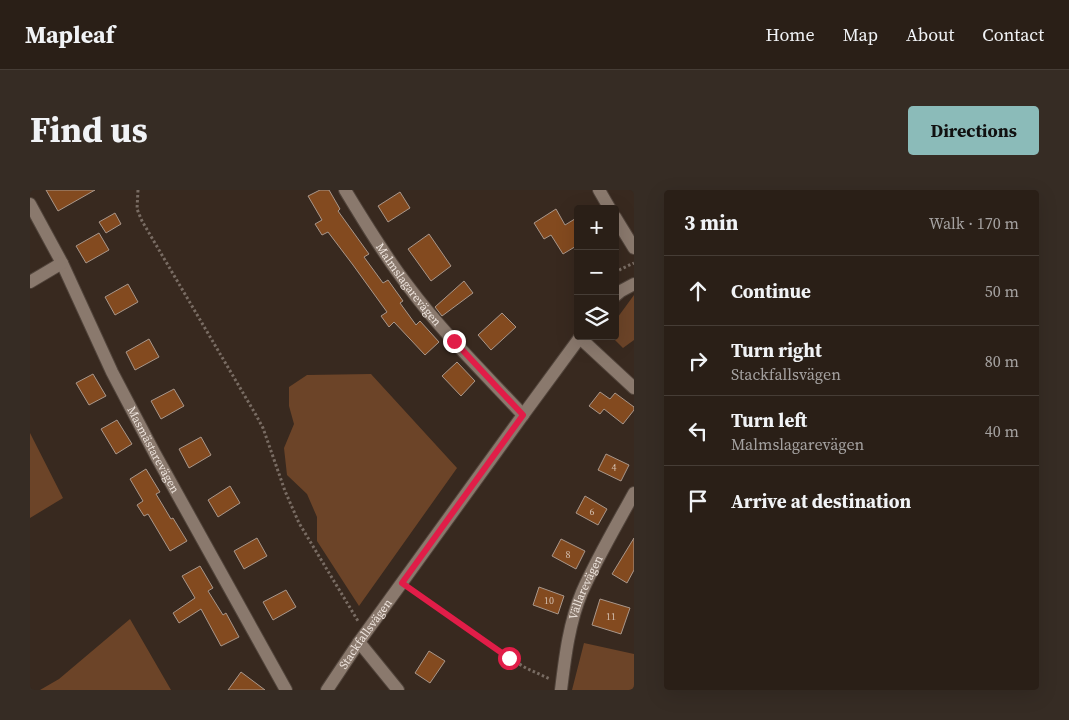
<!DOCTYPE html>
<meta charset="utf-8">
<style>
:root{--surface:#2a1f17;--page:#362c24;--text:#f1f3f6;--muted:#a5a2a1;--line:#463d36;--accent:#8bbbb9}
body{margin:0;font-family:"Source Serif 4",serif;background:var(--page);color:var(--text)}
.controls{position:absolute;right:15px;top:15px;display:grid;overflow:hidden;border-radius:5px;box-shadow:0 5px 20px #0002}
.controls button{width:45px;height:45px;display:grid;place-items:center;padding:0;border:0;border-bottom:1px solid var(--line);background:var(--surface);color:var(--text);font:25px sans-serif}
.stop{position:absolute;width:15px;height:15px;margin:-11px;border:4px solid #e11d48;border-radius:50%;background:#fff}
.stop.end{background:#e11d48;border-color:#fff;box-shadow:0 1px 5px #0008}
.list{margin:0;padding:0;list-style:none}
h2{display:flex;justify-content:space-between;align-items:center;height:65px;margin:0;padding:0 20px;font-size:21px}
h2 small{font-size:16px;font-weight:400;color:var(--muted)}
.list li{display:grid;grid-template-columns:32px 1fr auto;gap:15px;align-items:center;box-sizing:border-box;height:70px;padding:0 20px;border-top:1px solid var(--line)}
.list b{display:block;font-size:19px;white-space:nowrap}
.list p{margin:0;font-size:16px;white-space:nowrap;color:var(--muted)}
.list em{font-size:16px;font-style:normal;color:var(--muted)}
.icon{flex:none;width:28px;height:28px;fill:none;stroke:currentColor;stroke-width:2;stroke-linecap:round;stroke-linejoin:round}
.map{position:relative;flex:none;width:604px;height:500px;overflow:hidden;border-radius:5px}
header{display:flex;align-items:center;gap:30px;box-sizing:border-box;height:70px;padding:0 25px;background:var(--surface);border-bottom:1px solid var(--line)}
header strong{font-size:24px}
nav{display:flex;gap:28px;margin-inline-start:auto;font-size:18px}
.intro{display:flex;align-items:center;justify-content:space-between;box-sizing:border-box;height:120px;padding:0 30px}
h1{margin:0;font-size:35px}
.button{padding:12px 22px;border-radius:5px;background:var(--accent);color:#111;font-size:18px;font-weight:700}
main{display:flex;gap:30px;padding:0 30px}
aside{flex:1;background:var(--surface);border-radius:5px;box-shadow:0 5px 20px #0002}
.map>svg:first-child{display:block}
.green{fill:#6c4428}
.building{fill:#834a1f;stroke:#a9978b}
.lines{fill:none;stroke-linecap:round;stroke-linejoin:round}
.street-casing{stroke:#51443b;stroke-width:14}
.path{stroke:#796c63;stroke-width:3;stroke-dasharray:2.5 2.5;stroke-linecap:butt}
.street{stroke:#8a796d;stroke-width:12}
.route{stroke:#e11d48;stroke-width:6}
.labels{text-anchor:middle;stroke-width:4;stroke-linejoin:round;paint-order:stroke}
.number-label{font-size:10px;fill:#d3beae}
.street-label{font-size:12px;fill:#eee4dd;stroke:#1a130f}
</style>
<header>
<strong>Mapleaf</strong>
<nav><a>Home</a><a>Map</a><a>About</a><a>Contact</a></nav>
</header>
<div class="intro"><h1>Find us</h1><a class="button">Directions</a></div>
<main>
<div class="map">
<svg width="604" height="500" viewBox="0 0 604 500">
<rect width="100%" height="100%" fill="#38291f"/>
<!-- green -->
<path class="green" d="M604,105V150L593,158L581,146H585V131Z
M341,184L427,278L329,416L287,351V327L277,304L257,285L254,258L264,234L259,216V197L277,185Z
M0,243L33,308L0,328Z
M100,429L141,500H10L29,489Z
M554,453L604,464V500H542Z"/>
<!-- building -->
<path class="building" d="M16,0H65L28,21Z
M290,0H299L310,19L308,21L339,64L334,67L353,93L358,90L373,111L370,113L386,135L390,131L409,152L395,165L364,132L359,137L351,126L357,122L323,75L298,42L292,45L285,34L292,30L278,6Z
M370,2L380,18L358,32L348,16Z
M526,19L535,35L548,27V55L533,64L521,45L514,49L504,33Z
M85,23L91,34L76,43L69,32Z
M69,43L79,60L56,73L46,56Z
M399,44L421,76L401,91L378,59Z
M434,91L443,103L412,126L405,117Z
M98,94L108,112L85,125L75,107Z
M472,123L486,137L461,160L448,145Z
M119,149L129,167L105,180L96,162Z
M427,172L445,191L431,206L412,186Z
M63,184L76,206L59,215L46,193Z
M144,199L154,216L131,229L121,211Z
M570,202L580,209L585,203L604,217V220L593,234L574,219L570,224L559,216Z
M87,230L102,254L86,264L71,239Z
M171,247L181,265L159,278L149,259Z
M576,264L599,275L591,291L568,280Z
M116,279L130,302L126,304L141,329L143,328L157,351L140,361L118,324L114,326L107,315L113,311L100,289Z
M200,296L210,313L188,327L178,310Z
M555,306L577,319L568,335L546,323Z
M227,348L237,366L214,379L204,361Z
M604,348V380L597,393L582,384Z
M531,349L555,361L546,379L522,366Z
M170,376L183,398L178,401L193,425L196,423L209,447L191,456L171,419L149,433L143,423L165,408L152,386Z
M509,397L534,406L528,424L503,415Z
M256,400L266,417L243,430L233,412Z
M570,409L600,418L591,444L562,435Z
M399,461L415,471L400,493L385,483Z
M211,482L235,500H198Z"/>
<g class="lines">
<defs>
<g id="street">
<path id="s1" d="M315,0C335,33 355,66 378,96C412,142 454,183 493,225"/>
<path d="M569,0L580,19"/>
<path id="s2" d="M0,14L32,73L82,182L125,264L256,500"/>
<path d="M585,27L604,58"/>
<path d="M0,92L32,73"/>
<path d="M585,106L591,101L604,94"/>
<path d="M550,148L604,198"/>
<path d="M329,452L368,500"/>
<path id="s3" d="M297,500L329,452L493,225L551,146"/>
<path id="s4" d="M531,500C535,467 539,433 552,402C567,368 586,336 604,303"/>
</g>
</defs>
<!-- street casing -->
<use href="#street" class="street-casing"/>
<!-- path -->
<path class="path" d="M108,0L107,19L112,31L226,225L233,238L255,301L269,333L328,431
M585,83L591,79L604,73
M382,401L479,468L496,478L520,489"/>
<!-- street -->
<use href="#street" class="street"/>
</g>
<g class="lines">
<!-- route -->
<path class="route" d="M424,151L493,225L372,393L479,468"/>
</g>
<g class="labels">
<!-- number labels -->
<g class="number-label">
<text x="584" y="281">4</text>
<text x="562" y="325">6</text>
<text x="538" y="368">8</text>
<text x="519" y="414">10</text>
<text x="581" y="430">11</text>
</g>
<!-- street labels -->
<g class="street-label">
<text dy="4" stroke="none"><textPath href="#s1" startOffset="114">Malmslagarevägen</textPath></text>
<text dy="4" stroke="none"><textPath href="#s2" startOffset="275">Masmästarevägen</textPath></text>
<text dy="4" stroke="none"><textPath href="#s4" startOffset="106">Vällarevägen</textPath></text>
<text dy="4" stroke="none"><textPath href="#s3" startOffset="68">Stackfallsvägen</textPath></text>
</g>
</g>
</svg>
<div class="controls">
<button>+</button>
<button>−</button>
<button><svg class="icon" aria-label="layers" viewBox="0 0 24 24"><path d="M12 4l9 5-9 5-9-5zM3 14l9 5 9-5"/></svg></button>
</div>
<div class="stop" style="left:479px;top:468px"></div>
<div class="stop end" style="left:424px;top:151px"></div>
</div>
<aside>
<h2>3 min<small>Walk · 170 m</small></h2>
<ul class="list">
<li><svg class="icon" aria-label="ahead" viewBox="0 0 24 24"><path d="M12 20V5M6 11l6-6 6 6"/></svg><div><b>Continue</b></div><em>50 m</em></li>
<li><svg class="icon" aria-label="right" viewBox="0 0 24 24"><path d="M7 20v-9h11M14 6l5 5-5 5"/></svg><div><b>Turn right</b><p>Stackfallsvägen</p></div><em>80 m</em></li>
<li><svg class="icon" aria-label="left" viewBox="0 0 24 24"><path d="M17 20v-9H6M10 6l-5 5 5 5"/></svg><div><b>Turn left</b><p>Malmslagarevägen</p></div><em>40 m</em></li>
<li><svg class="icon" aria-label="arrive" viewBox="0 0 24 24"><path d="M6 21V4h12l-3 4 3 4H6"/></svg><div><b>Arrive at destination</b></div></li>
</ul>
</aside>
</main>
